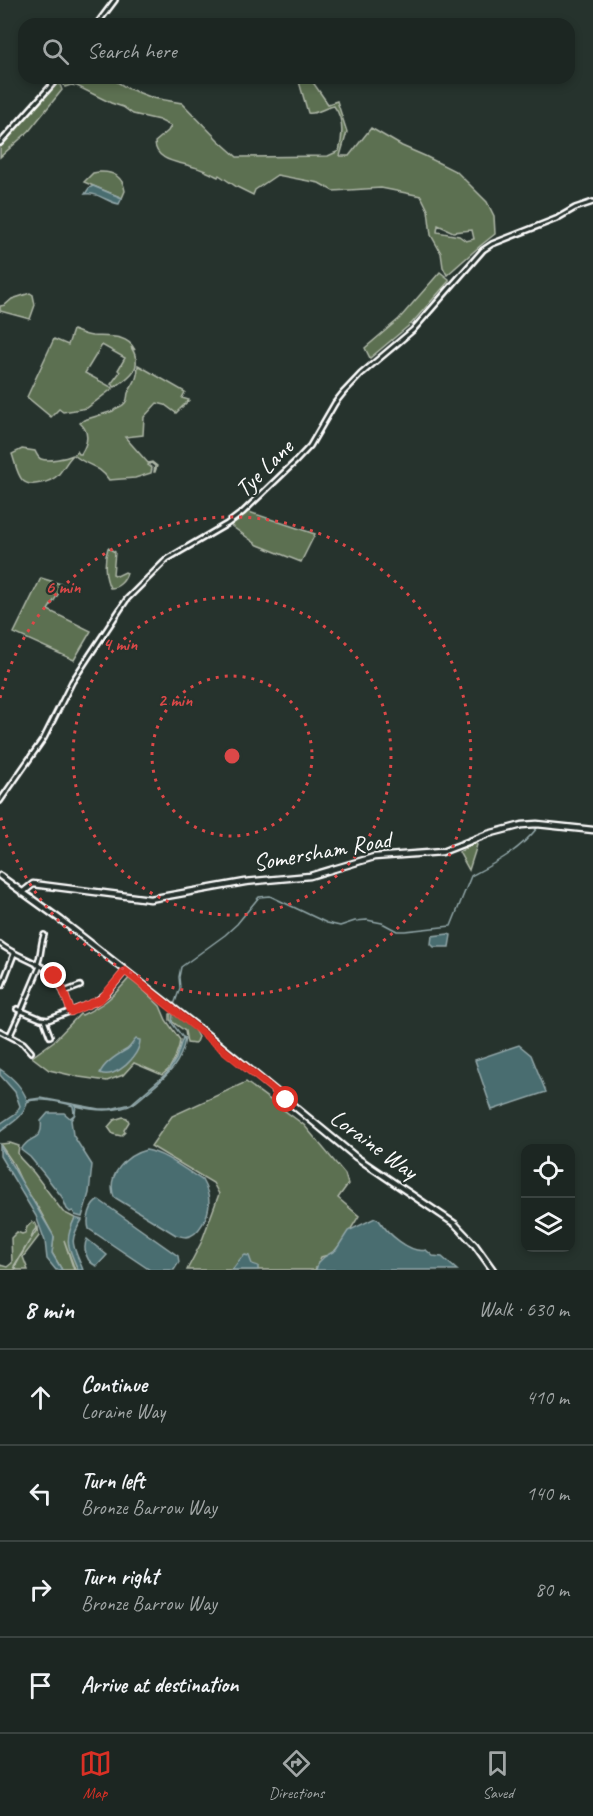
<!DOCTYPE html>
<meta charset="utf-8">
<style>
:root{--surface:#1c2622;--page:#252e2a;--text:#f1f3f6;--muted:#a0a5a5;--line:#3a4340;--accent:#d93025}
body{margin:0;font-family:Caveat,sans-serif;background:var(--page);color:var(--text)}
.controls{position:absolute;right:18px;bottom:18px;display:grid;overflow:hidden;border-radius:12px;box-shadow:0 3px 9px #0003}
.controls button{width:54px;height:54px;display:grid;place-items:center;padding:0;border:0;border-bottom:2px solid var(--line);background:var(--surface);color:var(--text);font:30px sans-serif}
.stop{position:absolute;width:18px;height:18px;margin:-14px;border:4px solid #d93025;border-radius:50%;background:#fff}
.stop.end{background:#d93025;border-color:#fff;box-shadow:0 2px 6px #0008}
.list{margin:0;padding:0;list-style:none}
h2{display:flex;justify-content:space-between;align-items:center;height:78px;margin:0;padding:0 24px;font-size:26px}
h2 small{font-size:20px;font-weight:400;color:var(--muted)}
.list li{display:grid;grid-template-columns:39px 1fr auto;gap:18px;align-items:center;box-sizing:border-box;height:96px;padding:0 24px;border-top:2px solid var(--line)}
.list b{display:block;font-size:22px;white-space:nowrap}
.list p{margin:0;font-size:20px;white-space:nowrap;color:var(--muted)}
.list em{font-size:20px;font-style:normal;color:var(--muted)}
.icon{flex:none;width:33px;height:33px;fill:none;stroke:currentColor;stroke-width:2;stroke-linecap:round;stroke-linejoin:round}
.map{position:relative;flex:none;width:593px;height:1270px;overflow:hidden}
.search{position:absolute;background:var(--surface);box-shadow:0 3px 9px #0003;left:18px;right:18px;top:18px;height:66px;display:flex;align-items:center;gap:15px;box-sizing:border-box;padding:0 21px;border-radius:18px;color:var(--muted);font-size:22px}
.sheet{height:462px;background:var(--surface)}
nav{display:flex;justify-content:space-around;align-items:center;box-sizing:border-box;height:84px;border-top:2px solid var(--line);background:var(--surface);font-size:16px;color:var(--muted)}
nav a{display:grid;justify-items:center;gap:3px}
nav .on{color:var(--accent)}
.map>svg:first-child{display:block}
.green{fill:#5c6f51;stroke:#aeb7a8;stroke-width:1.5;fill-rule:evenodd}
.water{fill:#4a6d70;stroke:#92a7a9;stroke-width:1.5}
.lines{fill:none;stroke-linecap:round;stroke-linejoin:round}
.stream{stroke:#92a7a9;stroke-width:1.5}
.street-casing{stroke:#fff;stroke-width:8}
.secondary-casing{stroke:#fff;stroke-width:9}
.street{stroke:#26332d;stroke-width:3}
.secondary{stroke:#26332d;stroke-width:4.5}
.route{stroke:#d93025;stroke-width:8}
.ring{fill:none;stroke:#dc4848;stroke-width:3;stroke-dasharray:3 6}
.labels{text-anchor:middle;stroke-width:4.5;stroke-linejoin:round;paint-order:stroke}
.street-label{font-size:24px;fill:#fff;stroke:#26332d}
.centre{fill:#dc4848;stroke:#26332d;stroke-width:3}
.ring-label{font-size:18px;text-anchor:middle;font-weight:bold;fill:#dc4848;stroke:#26332d;stroke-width:4.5;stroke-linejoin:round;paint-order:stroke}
</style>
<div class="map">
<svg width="593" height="1270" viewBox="0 0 593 1270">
<rect width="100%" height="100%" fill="#26332d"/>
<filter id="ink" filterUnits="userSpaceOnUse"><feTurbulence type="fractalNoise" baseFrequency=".0167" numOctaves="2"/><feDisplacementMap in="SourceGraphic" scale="12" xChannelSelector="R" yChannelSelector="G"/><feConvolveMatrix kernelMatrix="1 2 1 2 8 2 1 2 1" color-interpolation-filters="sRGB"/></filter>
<g filter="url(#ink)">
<!-- green -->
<path class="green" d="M61,78H111L127,88L153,98L182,103L218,140L237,157L328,156L339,151C343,136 344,119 334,106C325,107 316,115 308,113L298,78H310L328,104L337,101L347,132L340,156H349L371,128L402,146L425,156L457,172L487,202L494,216L495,234L480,246L447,275L443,267L441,253L431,235L428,210L421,196L381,188L333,191L319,183L277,175L255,190L253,195L237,187L219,175L218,177C210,173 202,169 194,167C181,162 155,162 155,142L168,131L171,126L159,120L133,114L123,107L111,103L77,86L71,85L65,87ZM438,225L453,232L472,230L474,239L466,241L459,236L437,232Z
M58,79L62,90L29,131L0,157V144Z
M99,172C113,171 123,177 125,191L122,198L84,182L93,173Z
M440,272L449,279V281L412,323L370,358L365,348L399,319Z
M30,293L33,295L35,305L30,319L0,311V306L5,305L12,299Z
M73,330C79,332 85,335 92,336C106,337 127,333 135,350L131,347C144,368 131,376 115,387L111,384L120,372L118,370L125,358L102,345L85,373L113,388L87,408L63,412L59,409L51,417L27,397L54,339L68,345Z
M138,365L185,392L182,398L189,400L176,413L165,405L157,403L144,417L143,435L125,437L148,463L152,462L157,466L155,472H154L155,466L151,463L148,465L152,468L151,473L135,478L109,480C98,464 88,467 74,455L77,451L79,454H81C88,443 90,432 80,423L84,420L113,411C117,407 122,407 125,403C128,400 127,397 128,393C134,382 138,379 138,365Z
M22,449L35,451C36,453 38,458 41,459C48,462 66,458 73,455C67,461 64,468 58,475C53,480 47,482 41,483C18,489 18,471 12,454Z
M246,511L315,534L301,562L258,545L230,525Z
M108,548L115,552L113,574L117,576L125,572L127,573C125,581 118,588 110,588C104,576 104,560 108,548Z
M41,578L64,585L48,610L91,631L74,660L14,633Z
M475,843L477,845L469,870L459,852Z
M130,977L160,1006L166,1020L180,1040L179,1046L175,1058L169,1069L162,1075L134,1063L123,1075L107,1081L79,1077L49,1070L32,1057L54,1041L80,1014L82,1015C104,1005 115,995 130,977Z
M173,1013L194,1029L198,1037L195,1044L187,1043L185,1031L170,1020V1014Z
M246,1082L304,1125L345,1174L348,1184L338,1198L359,1216L344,1240L332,1254L321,1257L315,1270H187L201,1243L219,1194L213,1183L151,1146L172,1116Z
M123,1117L127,1118L129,1122L124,1130L125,1132L121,1136L113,1134L108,1127L114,1120Z
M10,1143L19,1146L18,1153L20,1158L34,1173L63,1212L75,1218C64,1242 71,1248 78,1270H75L64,1240L74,1270H62L52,1253L54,1237L52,1233L40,1211L22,1183L13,1163L0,1144Z
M32,1222L36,1224L37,1227L33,1232L31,1239L38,1228L39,1236L23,1257L28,1270H17L15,1267L30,1240L14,1266L16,1270H0V1265L7,1267L12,1263L11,1238L17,1232L22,1234L25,1233L27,1227Z"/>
<!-- water -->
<path class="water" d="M93,186L122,198L119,204C107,202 98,192 85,194L89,188Z
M448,934L451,935L449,947H434L431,944L432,936Z
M183,1037L185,1038C182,1063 167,1076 149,1091C140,1098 134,1106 122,1108C106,1112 91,1110 76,1106L75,1113H74L73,1106C62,1102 37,1097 27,1102C25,1117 11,1123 0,1132V1124L16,1113L20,1106L15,1092L0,1075V1069C12,1077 22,1086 27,1100L41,1098L99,1109H110L131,1104L167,1073L176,1059Z
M136,1039L140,1040C140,1056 116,1080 100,1073C104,1063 117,1055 126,1050C130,1048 132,1043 136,1039Z
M519,1045L531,1055L546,1092L492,1110L475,1060Z
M48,1113H64L70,1118L75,1114L71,1120L73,1135L92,1165L89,1193L82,1217L75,1215L73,1211L70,1212L67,1209L62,1197L44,1174L30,1157L21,1150C29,1134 44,1142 41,1121Z
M0,1145L52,1233L54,1237L52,1253L62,1270H56L47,1259L45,1241L36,1216L0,1156Z
M146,1150C165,1153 185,1170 202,1180C206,1187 209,1195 209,1203C209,1215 199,1236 186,1237C183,1237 180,1236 176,1235L114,1197C106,1175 126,1155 146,1150Z
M99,1200L178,1256L179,1262L174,1270H150L89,1229C86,1219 90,1204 99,1200Z
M75,1218L82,1220C67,1243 74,1246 83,1270H78C69,1247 63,1243 75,1218Z
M375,1218L379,1220C387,1233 410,1254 426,1250L433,1256L442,1257L457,1270H316L318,1263L324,1257L336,1250L348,1231Z
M87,1239L107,1255L97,1266C87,1263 82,1249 87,1239Z
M245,1255L249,1256L252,1264L258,1266V1270H232L241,1258Z"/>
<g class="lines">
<!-- stream -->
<path class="stream" d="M184,1039L172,1023L174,1005L180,988L179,977L181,967L225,935L237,924L259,897L270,896L327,923L340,926L355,921L367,920L382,923L397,931H405L451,926L471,876C497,862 519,851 538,827"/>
<defs>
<path id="street" d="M97,24L115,0
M0,143L58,78
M0,801L44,738L72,682L127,599L167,559L227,524L243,512L295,462L310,446L335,403L343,393L361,374L413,330L483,250L492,244L556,219L575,208L593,202
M0,944C17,958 44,962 57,980C64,989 67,1001 71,1012
M37,965C42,953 40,946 44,935
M2,985L14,954
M64,992L80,986
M17,1009L41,1019L48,1020L95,1002L107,993L125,971
M21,1011L40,966
M44,1020L50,1036
M0,1031L23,1043L31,1052
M10,1035L21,1011"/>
<path id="secondary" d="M0,876L61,920L209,1036L356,1157L455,1224L475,1245L493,1270
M22,893L33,884L150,899L245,882L310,876L374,857L442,852L488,834L522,825L537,824L593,830"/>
</defs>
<!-- street casing -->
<use href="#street" class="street-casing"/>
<!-- secondary casing -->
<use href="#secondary" class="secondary-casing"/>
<!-- street -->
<use href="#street" class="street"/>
<!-- secondary -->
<use href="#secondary" class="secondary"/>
</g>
</g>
<g class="lines" filter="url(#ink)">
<!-- route -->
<path class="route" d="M54,976L62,987L71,1012L101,999L125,971L286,1100"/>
</g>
<!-- distance rings -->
<g class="ring">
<circle cx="232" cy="756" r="80"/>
<circle cx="232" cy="756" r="159"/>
<path d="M0 698A239 239 0 1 1 0 814"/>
</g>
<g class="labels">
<!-- street labels -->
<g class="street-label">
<text transform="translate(264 468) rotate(-45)" y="8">Tye Lane</text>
<text transform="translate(322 851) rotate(-10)" y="8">Somersham Road</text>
<text transform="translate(374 1144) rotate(36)" y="8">Loraine Way</text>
</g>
</g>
<circle cx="232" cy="756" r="9" class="centre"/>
<g class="ring-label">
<text x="63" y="593">6 min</text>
<text x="120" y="650">4 min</text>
<text x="175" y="706">2 min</text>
</g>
</svg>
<div class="controls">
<button><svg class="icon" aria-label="locate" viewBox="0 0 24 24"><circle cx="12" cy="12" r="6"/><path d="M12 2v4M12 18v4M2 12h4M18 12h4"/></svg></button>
<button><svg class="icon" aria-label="layers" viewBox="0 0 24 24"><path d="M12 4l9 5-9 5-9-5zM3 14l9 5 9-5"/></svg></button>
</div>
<div class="stop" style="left:286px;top:1100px"></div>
<div class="stop end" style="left:54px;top:976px"></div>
<div class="search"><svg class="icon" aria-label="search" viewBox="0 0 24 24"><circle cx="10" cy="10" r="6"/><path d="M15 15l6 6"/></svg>Search here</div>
</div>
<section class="sheet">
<h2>8 min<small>Walk · 630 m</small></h2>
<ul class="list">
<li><svg class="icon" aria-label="ahead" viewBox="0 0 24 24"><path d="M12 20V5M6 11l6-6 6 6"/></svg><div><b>Continue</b><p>Loraine Way</p></div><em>410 m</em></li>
<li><svg class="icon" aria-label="left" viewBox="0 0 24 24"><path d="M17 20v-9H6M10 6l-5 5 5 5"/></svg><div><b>Turn left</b><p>Bronze Barrow Way</p></div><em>140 m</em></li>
<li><svg class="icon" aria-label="right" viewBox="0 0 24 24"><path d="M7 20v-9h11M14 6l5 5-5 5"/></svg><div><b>Turn right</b><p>Bronze Barrow Way</p></div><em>80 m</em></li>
<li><svg class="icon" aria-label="arrive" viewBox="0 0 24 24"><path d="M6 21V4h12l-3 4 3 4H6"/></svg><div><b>Arrive at destination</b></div></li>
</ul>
</section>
<nav>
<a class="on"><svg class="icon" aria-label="map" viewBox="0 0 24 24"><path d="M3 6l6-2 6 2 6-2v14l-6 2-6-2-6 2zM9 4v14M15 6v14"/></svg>Map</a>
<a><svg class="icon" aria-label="directions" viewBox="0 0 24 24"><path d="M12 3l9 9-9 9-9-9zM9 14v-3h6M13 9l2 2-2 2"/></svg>Directions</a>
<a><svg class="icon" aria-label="saved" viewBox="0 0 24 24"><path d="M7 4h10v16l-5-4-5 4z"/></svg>Saved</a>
</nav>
